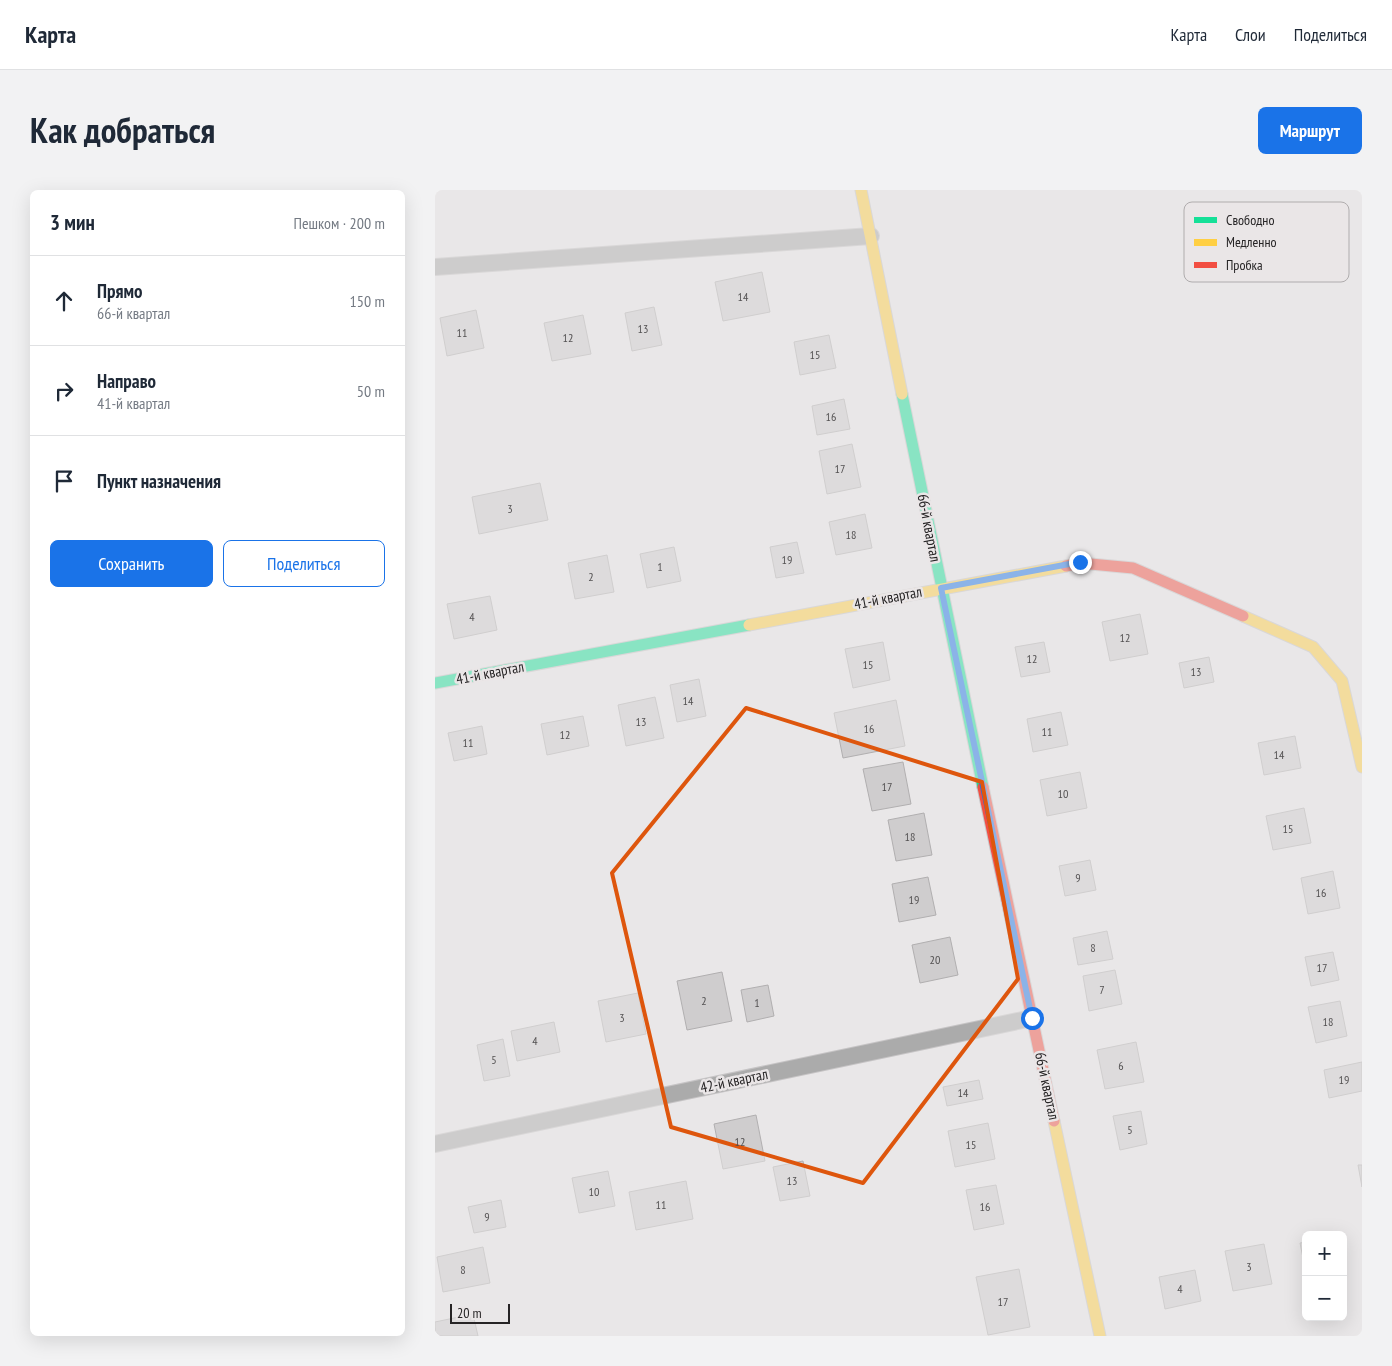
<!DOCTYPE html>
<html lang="ru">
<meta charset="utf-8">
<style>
:root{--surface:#fff;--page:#f2f2f3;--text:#1f2937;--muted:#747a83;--line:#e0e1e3;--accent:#1a73e8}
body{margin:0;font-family:"PT Sans Narrow",sans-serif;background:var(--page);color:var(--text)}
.controls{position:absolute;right:15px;bottom:15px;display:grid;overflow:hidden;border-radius:8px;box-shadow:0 5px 20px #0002}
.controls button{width:45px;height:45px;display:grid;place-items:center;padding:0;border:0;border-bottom:1px solid var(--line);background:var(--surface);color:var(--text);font:25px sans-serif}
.scale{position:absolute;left:15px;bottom:12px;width:60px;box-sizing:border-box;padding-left:5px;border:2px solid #262425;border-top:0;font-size:14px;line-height:18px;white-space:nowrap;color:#262425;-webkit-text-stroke:4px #eae6e7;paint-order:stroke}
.stop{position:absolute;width:15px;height:15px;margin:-11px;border:4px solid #1a73e8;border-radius:50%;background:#fff}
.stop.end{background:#1a73e8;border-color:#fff;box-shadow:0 1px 5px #0008}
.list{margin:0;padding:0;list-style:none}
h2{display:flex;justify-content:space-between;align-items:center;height:65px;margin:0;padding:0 20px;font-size:21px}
h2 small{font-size:16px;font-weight:400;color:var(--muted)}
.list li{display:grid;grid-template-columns:32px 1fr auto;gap:15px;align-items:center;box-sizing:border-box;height:90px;padding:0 20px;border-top:1px solid var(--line)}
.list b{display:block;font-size:19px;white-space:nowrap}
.list p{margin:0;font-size:16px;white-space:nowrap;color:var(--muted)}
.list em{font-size:16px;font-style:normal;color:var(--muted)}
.actions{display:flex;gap:10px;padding:15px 20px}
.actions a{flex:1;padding:11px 0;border:1px solid var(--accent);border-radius:8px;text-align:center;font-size:18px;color:var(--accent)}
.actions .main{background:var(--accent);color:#fff}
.icon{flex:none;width:28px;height:28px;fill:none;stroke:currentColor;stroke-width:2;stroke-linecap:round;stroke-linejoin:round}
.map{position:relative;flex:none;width:927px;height:1146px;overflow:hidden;border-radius:8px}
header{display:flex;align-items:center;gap:30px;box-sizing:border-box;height:70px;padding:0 25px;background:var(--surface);border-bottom:1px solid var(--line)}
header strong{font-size:24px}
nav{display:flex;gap:28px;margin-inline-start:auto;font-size:18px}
.intro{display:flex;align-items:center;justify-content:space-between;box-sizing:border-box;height:120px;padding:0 30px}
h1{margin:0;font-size:35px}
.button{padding:12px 22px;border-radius:8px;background:var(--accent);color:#fff;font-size:18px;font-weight:700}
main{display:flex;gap:30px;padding:0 30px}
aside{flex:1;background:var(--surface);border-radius:8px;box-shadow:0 5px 20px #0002}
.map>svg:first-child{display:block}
.building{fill:#cfcdce;stroke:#b1afb0}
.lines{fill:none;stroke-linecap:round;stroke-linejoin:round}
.street-casing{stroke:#c6c4c5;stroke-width:18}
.fast-casing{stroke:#c6c4c5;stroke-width:13}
.slow-casing{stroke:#c6c4c5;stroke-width:13}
.jam-casing{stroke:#c6c4c5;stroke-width:13}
.street{stroke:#ababab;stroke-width:16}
.fast{stroke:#16e098;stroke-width:11}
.slow{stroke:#ffcf43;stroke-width:11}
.jam{stroke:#f24e42;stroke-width:11}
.route{stroke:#1a73e8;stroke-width:6}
.marked{fill:none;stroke:#de560d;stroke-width:4;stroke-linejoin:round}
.labels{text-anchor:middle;stroke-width:5;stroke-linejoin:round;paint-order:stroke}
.number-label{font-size:12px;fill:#535152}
.street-label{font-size:15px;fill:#262425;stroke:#eae6e7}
.key{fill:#eae6e7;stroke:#afacad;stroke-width:1}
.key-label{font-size:14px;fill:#262425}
</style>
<header>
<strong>Карта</strong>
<nav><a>Карта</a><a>Слои</a><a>Поделиться</a></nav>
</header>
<div class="intro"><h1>Как добраться</h1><a class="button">Маршрут</a></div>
<main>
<aside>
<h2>3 мин<small>Пешком · 200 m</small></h2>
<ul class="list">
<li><svg class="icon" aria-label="ahead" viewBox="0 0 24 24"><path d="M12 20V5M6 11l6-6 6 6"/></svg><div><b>Прямо</b><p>66-й квартал</p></div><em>150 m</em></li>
<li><svg class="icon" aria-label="right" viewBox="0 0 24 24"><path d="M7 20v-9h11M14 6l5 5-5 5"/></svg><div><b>Направо</b><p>41-й квартал</p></div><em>50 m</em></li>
<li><svg class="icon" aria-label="arrive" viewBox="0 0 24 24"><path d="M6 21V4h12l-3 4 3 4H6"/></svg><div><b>Пункт назначения</b></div></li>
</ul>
<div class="actions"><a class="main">Сохранить</a><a>Поделиться</a></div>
</aside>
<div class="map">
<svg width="927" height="1146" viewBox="0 0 927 1146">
<rect width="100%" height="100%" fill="#e9e7e8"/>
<!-- building -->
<path class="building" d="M327,82L335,122L288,131L280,92Z
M219,117L227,155L197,161L190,123Z
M41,120L49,158L12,166L5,128Z
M148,125L156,164L117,171L109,133Z
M394,145L401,178L365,185L359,152Z
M409,209L415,239L382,245L377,216Z
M417,254L426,297L392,304L384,261Z
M105,293L113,330L44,344L37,307Z
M430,324L437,358L401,365L394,332Z
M362,352L369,383L341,388L335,357Z
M239,357L246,391L212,398L205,364Z
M172,365L179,402L140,409L133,373Z
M55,406L62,440L19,449L12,414Z
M705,424L713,464L675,471L667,432Z
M448,452L455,490L418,498L410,459Z
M609,452L615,482L586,487L580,457Z
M774,467L779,492L749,498L744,473Z
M264,489L271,526L242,532L235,495Z
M220,507L229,548L191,556L183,515Z
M461,510L470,556L408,568L399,523Z
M626,522L633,555L598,562L592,529Z
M148,526L154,556L112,565L106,534Z
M47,536L52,564L19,571L13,543Z
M860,546L866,578L829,585L823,553Z
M468,572L476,614L437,621L428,579Z
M645,582L652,618L612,626L605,590Z
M869,618L876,653L838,660L831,626Z
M489,623L497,665L461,671L453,630Z
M655,670L661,700L630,706L624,676Z
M898,681L905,718L873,724L866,688Z
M493,687L501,725L464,732L457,694Z
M672,741L678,769L643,775L638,748Z
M515,747L523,785L485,793L477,755Z
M898,762L904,790L876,796L870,767Z
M680,780L687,814L654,821L648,786Z
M287,782L297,831L252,840L242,791Z
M333,795L339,826L312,832L306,800Z
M203,803L211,844L171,852L163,811Z
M905,811L912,846L881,853L873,817Z
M119,832L125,862L82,871L76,841Z
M68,849L75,886L49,891L42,855Z
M701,852L709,892L670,899L662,860Z
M927,872V901L894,908L889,880Z
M544,890L548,909L512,916L508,897Z
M706,921L712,954L685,960L678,926Z
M321,925L330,971L288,979L279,934Z
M553,933L560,969L520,977L513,941Z
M368,971L375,1006L345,1011L338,977Z
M923,975H927V997Z
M173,981L180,1016L144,1023L137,988Z
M251,991L258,1029L201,1040L194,1002Z
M561,995L569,1034L539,1040L531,1000Z
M66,1010L71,1037L39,1043L33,1017Z
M871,1052V1083L865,1053Z
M829,1054L837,1094L798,1101L790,1061Z
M48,1057L55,1093L8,1102L2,1067Z
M584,1079L595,1137L553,1145L541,1087Z
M760,1080L766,1111L730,1119L724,1087Z
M38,1124L43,1146H0V1132Z"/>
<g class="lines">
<defs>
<path id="street" d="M0,77L436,46
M0,954L597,828"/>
<path id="fast" d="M467,204L548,597
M0,493L314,435"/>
<path id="slow" d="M426,0L467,204
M808,426L878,457L907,491L927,577
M314,435L631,376
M619,931L665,1146"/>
<path id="jam" d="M631,376L645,373L698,378L808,426
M548,597L619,931"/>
</defs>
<!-- street casing -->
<use href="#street" class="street-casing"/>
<!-- fast casing -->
<use href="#fast" class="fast-casing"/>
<!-- slow casing -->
<use href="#slow" class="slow-casing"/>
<!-- jam casing -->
<use href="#jam" class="jam-casing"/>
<!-- street -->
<use href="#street" class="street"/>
<!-- fast -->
<use href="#fast" class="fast"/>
<!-- slow -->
<use href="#slow" class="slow"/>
<!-- jam -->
<use href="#jam" class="jam"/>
</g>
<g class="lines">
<!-- route -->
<path class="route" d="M597,828L506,398L645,372"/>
</g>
<!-- marked area -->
<path d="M0 0H927V1146H0ZM311,518L547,592L583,789L428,993L236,937L177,683Z" fill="#e9e7e8" fill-opacity=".55" fill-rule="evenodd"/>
<path class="marked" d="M311,518L547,592L583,789L428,993L236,937L177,683Z"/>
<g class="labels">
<!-- number labels -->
<g class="number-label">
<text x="308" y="111">14</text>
<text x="208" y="143">13</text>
<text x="27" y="147">11</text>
<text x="133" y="152">12</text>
<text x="380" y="169">15</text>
<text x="396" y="231">16</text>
<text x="405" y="283">17</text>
<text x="75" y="323">3</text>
<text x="416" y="349">18</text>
<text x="352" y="374">19</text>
<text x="225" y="381">1</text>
<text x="156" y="391">2</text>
<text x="37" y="431">4</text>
<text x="690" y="452">12</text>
<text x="597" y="473">12</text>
<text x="433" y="479">15</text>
<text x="761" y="486">13</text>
<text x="253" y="515">14</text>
<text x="206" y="536">13</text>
<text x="434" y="543">16</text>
<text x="612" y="546">11</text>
<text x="130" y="549">12</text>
<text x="33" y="557">11</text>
<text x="844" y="569">14</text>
<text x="452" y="601">17</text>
<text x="628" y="608">10</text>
<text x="853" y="643">15</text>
<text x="475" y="651">18</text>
<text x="643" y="692">9</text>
<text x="886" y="707">16</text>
<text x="479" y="714">19</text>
<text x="658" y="762">8</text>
<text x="500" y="774">20</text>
<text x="887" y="782">17</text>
<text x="667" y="804">7</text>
<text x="269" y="815">2</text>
<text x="322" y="817">1</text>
<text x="187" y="832">3</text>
<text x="893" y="836">18</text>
<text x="100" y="855">4</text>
<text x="59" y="874">5</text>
<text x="686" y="880">6</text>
<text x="909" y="894">19</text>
<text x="528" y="907">14</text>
<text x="695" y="944">5</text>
<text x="305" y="956">12</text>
<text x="536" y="959">15</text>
<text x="357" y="995">13</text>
<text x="159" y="1006">10</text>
<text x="226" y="1019">11</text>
<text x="550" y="1021">16</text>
<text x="52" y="1031">9</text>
<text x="814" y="1081">3</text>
<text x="28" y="1084">8</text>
<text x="745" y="1103">4</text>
<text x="568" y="1116">17</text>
</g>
<!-- street labels -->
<g class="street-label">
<text transform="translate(494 338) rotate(79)" y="5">66-й квартал</text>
<text transform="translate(453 408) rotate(-11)" y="5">41-й квартал</text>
<text transform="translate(55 483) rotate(-11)" y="5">41-й квартал</text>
<text transform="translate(299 891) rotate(-12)" y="5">42-й квартал</text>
<text transform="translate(612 896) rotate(78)" y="5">66-й квартал</text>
</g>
</g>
<!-- legend -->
<rect x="749" y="12" width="165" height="80" rx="8" class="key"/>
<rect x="759" y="27" width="23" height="6" fill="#16e098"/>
<rect x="759" y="49" width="23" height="7" fill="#ffcf43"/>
<rect x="759" y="72" width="23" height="6" fill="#f24e42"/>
<g class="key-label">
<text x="791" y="35">Свободно</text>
<text x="791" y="57">Медленно</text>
<text x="791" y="80">Пробка</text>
</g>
</svg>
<div class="controls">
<button>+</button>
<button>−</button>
</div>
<div class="scale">20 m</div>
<div class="stop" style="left:597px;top:828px"></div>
<div class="stop end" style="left:645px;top:372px"></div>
</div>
</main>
